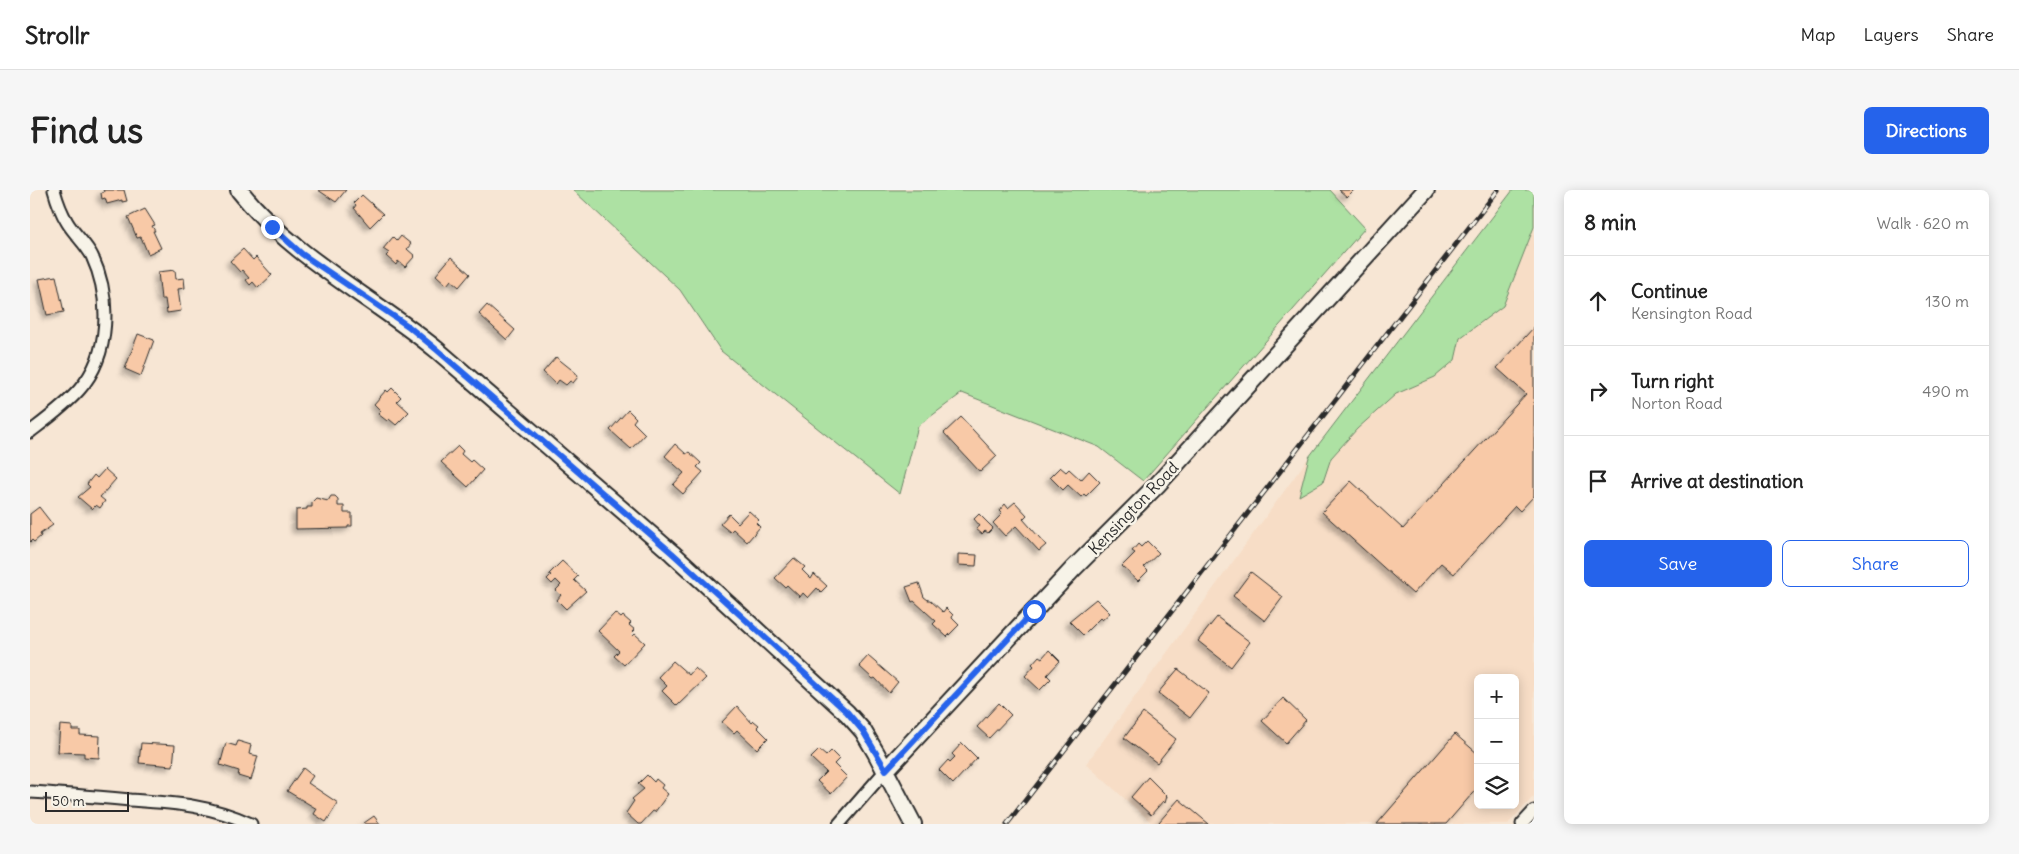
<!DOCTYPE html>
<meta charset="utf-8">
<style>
:root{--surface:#fff;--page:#f6f6f6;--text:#222;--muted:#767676;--line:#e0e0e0;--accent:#2563eb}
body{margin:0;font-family:Delius,sans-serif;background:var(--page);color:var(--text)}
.controls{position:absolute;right:15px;bottom:15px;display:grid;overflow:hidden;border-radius:8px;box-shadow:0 2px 12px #0003}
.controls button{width:45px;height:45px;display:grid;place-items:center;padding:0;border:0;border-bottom:1px solid var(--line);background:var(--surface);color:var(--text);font:25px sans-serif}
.scale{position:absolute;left:15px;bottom:12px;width:84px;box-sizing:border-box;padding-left:5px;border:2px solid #2b2b2b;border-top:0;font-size:14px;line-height:18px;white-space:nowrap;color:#2b2b2b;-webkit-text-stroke:4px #f7f3e8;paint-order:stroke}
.stop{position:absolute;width:15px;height:15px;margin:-11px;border:4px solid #2563eb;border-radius:50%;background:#fff}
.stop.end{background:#2563eb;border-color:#fff;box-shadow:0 1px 5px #0008}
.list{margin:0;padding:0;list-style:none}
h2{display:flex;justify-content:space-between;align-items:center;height:65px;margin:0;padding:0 20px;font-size:21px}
h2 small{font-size:16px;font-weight:400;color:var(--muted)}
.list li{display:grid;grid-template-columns:32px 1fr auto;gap:15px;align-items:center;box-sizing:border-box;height:90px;padding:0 20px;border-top:1px solid var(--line)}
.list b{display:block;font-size:19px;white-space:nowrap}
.list p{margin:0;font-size:16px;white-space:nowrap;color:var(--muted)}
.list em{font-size:16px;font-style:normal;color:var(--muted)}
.actions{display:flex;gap:10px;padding:15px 20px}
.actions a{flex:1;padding:11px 0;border:1px solid var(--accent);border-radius:8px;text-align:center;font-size:18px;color:var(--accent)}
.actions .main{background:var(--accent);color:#fff}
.icon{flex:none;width:28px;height:28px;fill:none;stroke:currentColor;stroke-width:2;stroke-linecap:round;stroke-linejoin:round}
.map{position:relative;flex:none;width:1504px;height:634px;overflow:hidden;border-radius:8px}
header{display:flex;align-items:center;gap:30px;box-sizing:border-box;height:70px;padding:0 25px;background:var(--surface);border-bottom:1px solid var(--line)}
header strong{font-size:24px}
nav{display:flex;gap:28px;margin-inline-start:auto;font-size:18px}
.intro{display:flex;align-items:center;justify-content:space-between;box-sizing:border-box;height:120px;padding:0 30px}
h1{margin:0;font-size:35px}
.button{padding:12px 22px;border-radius:8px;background:var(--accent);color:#fff;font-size:18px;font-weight:700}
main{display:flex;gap:30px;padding:0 30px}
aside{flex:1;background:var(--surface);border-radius:8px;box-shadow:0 2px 12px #0003}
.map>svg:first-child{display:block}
.built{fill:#f7ddc6;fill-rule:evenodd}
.green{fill:#ade1a3;stroke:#6c8667}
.building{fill:#f8c9a7;stroke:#2b2b2b;filter:url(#shadow)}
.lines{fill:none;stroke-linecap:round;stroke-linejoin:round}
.street-casing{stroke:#2b2b2b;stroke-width:15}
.secondary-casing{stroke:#2b2b2b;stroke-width:20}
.street{stroke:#f7f3e8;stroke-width:11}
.secondary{stroke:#f7f3e8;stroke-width:16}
.rail-casing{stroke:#2b2b2b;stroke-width:5}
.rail{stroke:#f7f3e8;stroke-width:3;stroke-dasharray:9;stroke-linecap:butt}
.route{stroke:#2563eb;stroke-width:6}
.labels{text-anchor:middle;stroke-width:5;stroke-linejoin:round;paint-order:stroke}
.street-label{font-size:16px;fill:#2b2b2b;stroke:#f7f3e8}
</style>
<header>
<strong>Strollr</strong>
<nav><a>Map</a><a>Layers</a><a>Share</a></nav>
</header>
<div class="intro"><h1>Find us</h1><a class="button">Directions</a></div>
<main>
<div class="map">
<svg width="1504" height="634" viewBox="0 0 1504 634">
<defs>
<filter id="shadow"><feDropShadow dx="-4" dy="4" stdDeviation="2.5" flood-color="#0004"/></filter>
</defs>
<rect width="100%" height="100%" fill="#f7e6d4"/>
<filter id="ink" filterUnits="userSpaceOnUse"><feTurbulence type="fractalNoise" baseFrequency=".02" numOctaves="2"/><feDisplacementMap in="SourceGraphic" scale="10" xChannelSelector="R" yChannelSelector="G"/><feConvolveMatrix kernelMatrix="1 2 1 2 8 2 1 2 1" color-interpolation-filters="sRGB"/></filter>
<g filter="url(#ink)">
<!-- built -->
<path class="built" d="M1504,37V606L1478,634H1123L1056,574L1279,267L1269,306L1293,292L1301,268L1327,239L1367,203L1405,187L1425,170L1430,148L1473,116ZM1448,488H1485V615H1448Z"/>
<!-- green -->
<path class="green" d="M543,0H1300L1335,38L1113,291L1069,257L932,203L888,236L870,304L691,161L650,100Z
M1483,0H1504V37L1473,116L1430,148L1425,170L1405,187L1366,204L1327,239L1301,268L1293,292L1269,306L1279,267Z"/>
<!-- building -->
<path class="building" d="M73,0H94L97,11L92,12V10L77,14L75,8L72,9L71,3L74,2Z
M288,0H316L306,12Z
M1309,0H1324L1317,7Z
M332,5L353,24L340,37L324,18L326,15L324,13Z
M115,19L125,35L122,36L125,41H123L131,58L118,64L111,47L107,48L98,27Z
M371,46L381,54L377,59L385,66L375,77L368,71L366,75L356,66L359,63L353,59L363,47L367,51Z
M213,59L223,70L226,67L242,85L228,98L223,92L220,95L216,90L219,88L212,80L210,82L200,71Z
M421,67L440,84L429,97L421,90L417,95L406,85Z
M145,80L146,89L154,88L155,98L148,99L151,121L137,123L135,109H131L128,82Z
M26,86L34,122L17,125L9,89Z
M457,115L485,140L477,150L449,124Z
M1504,137V306L1490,321L1485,316L1424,384L1411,373L1383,404L1292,322L1321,291L1373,339L1496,204L1467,178Z
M108,144L124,150L111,186L95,179Z
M526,167L546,183L548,187L543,193L540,191L536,195L529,190L526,194L513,182Z
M362,198L371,207L367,211L379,222L366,235L359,229L357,231L348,224L351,221L344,214L356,200L358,202Z
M598,220L606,228L603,232L615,244L601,259L580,240Z
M931,227L967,266L950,282L914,243Z
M645,254L656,264L659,262L671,273L667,277L673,282L653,304L643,295L654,283L635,266Z
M428,256L433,261L431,264L440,272L442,270L453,280L438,297L411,272Z
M1030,277L1036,282L1039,279L1051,290L1059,281L1070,292L1056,306L1054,304L1051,307L1038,295L1033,300L1020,287Z
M75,279L86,289L70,307L75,311L70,318L66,315L62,319L48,307L60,297L57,294L64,285L67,288Z
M301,306H305L308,309V316H314V323H322V336H318V338L266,339V320L277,319V317H282V312L286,308L298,311Z
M985,312L997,325L993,329L1016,355L1009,361L986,336L975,346L963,333L972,324L969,321L975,314L978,318Z
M9,317L23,335L10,344L11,346L4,352L2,350L0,352V324Z
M719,321L729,330L726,333L730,337L717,352L703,339L700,342L690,334L699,324L708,333Z
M949,324L963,338L958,343L955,341L952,344L946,339L950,336L944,329Z
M1117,351L1129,363L1114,377L1118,381L1108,391L1092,376L1105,363L1102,361L1108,354L1111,357Z
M928,364L947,365L946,376L928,375Z
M764,368L775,377L772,380L781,389L784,384L797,396L791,402L787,398L778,408L773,403L770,407L757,395L755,397L745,388Z
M532,371L548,386L544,390L556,401L536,419L527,410L531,405L526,400L531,395L526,390L522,394L517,389L521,385L519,384Z
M1221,382L1253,407L1235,431L1203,406Z
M889,393L894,407L898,410H900L913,422L916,418L923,425L922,428L929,435L917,447L903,434L906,431L884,411L882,412L876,397Z
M1066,409L1080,423L1072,430L1070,428L1053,445L1039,431Z
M585,423L591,428L593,426L601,433L599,435L605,440L601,444L603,446L605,444L615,453L594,475L584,466L589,461L568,441Z
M1187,427L1220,452L1201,477L1168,451Z
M1019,460L1030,471L1017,485L1021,489L1010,500L995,486L1004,476L1002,474L1009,466L1012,468Z
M838,466L868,492L859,503L845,488L843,489L829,476Z
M643,471L659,485L665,478L676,488L647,516L632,501L637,496L628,487Z
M1148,479L1179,503L1160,528L1128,503Z
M1253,508L1276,530L1256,553L1232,531Z
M969,513L981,525L959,548L947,537Z
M707,516L722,533L724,531L729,535L727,537L738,548L727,559L707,540L704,543L692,532Z
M1113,523L1146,549L1127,573L1094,548Z
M30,535L42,536V540H50V545L70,546L69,568L54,567V563L28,562Z
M1425,544L1448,564V597L1416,634H1347Z
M208,551L221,555L219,564L228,566L221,590L208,586L209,581L190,575L196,553L206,556Z
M111,553L145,555L143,576L109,573Z
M932,553L947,568L923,594L909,580L918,570L920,572L925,567L922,564Z
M789,560L796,566L801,561L809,569L804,574L817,587L801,604L787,591L796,582L781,568Z
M273,578L283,586L278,593L308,613L296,632L284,624L287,619L257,601Z
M617,585L624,592L626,589L633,595L631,598L638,604L625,622L623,621L611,634H608L596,623L604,611L602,609L614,599L608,594Z
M1118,587L1137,606L1135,613L1133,611L1121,625L1101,607Z
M1149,609L1179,634H1131L1129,632Z
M344,626L350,634H335L334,633Z"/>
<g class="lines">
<defs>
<path id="street" d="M0,242C17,229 35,216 49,200C81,164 81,107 62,66C56,54 44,44 37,32C31,22 27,11 24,0
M0,602C33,604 67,607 100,610C144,613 181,615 221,634
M809,634L856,580
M1492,634L1504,621"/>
<path id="secondary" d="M209,0C263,68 341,106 407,160L642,363L817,523L833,541L846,563L883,634
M856,580L1043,379L1127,295L1396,0"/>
</defs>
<!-- street casing -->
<use href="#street" class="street-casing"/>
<!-- secondary casing -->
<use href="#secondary" class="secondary-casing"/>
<!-- street -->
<use href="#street" class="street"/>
<!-- secondary -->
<use href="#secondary" class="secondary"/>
<defs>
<path id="rail" d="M977,634L1468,0"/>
</defs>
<!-- rail casing -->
<use href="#rail" class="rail-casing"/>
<!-- rail -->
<use href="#rail" class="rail"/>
</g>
</g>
<g class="lines" filter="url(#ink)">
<!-- route -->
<path class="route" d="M242,37L272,64L378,136L407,160L642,363L817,522L833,541L856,580L1004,421"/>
</g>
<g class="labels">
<!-- street labels -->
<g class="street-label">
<text transform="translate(1103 318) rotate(-46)" y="6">Kensington Road</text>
</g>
</g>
</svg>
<div class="controls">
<button>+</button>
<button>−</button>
<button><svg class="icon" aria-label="layers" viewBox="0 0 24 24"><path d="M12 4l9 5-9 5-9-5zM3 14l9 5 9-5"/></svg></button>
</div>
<div class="scale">50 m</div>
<div class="stop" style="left:1004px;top:421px"></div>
<div class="stop end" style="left:242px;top:37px"></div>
</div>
<aside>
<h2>8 min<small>Walk · 620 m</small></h2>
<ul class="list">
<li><svg class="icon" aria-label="ahead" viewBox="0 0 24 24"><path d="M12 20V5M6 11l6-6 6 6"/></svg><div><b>Continue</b><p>Kensington Road</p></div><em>130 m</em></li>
<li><svg class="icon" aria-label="right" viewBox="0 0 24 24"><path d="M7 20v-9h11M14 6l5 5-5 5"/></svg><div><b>Turn right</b><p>Norton Road</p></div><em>490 m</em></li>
<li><svg class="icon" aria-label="arrive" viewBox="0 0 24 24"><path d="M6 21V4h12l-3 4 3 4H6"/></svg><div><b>Arrive at destination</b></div></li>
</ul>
<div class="actions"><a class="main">Save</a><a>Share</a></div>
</aside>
</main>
